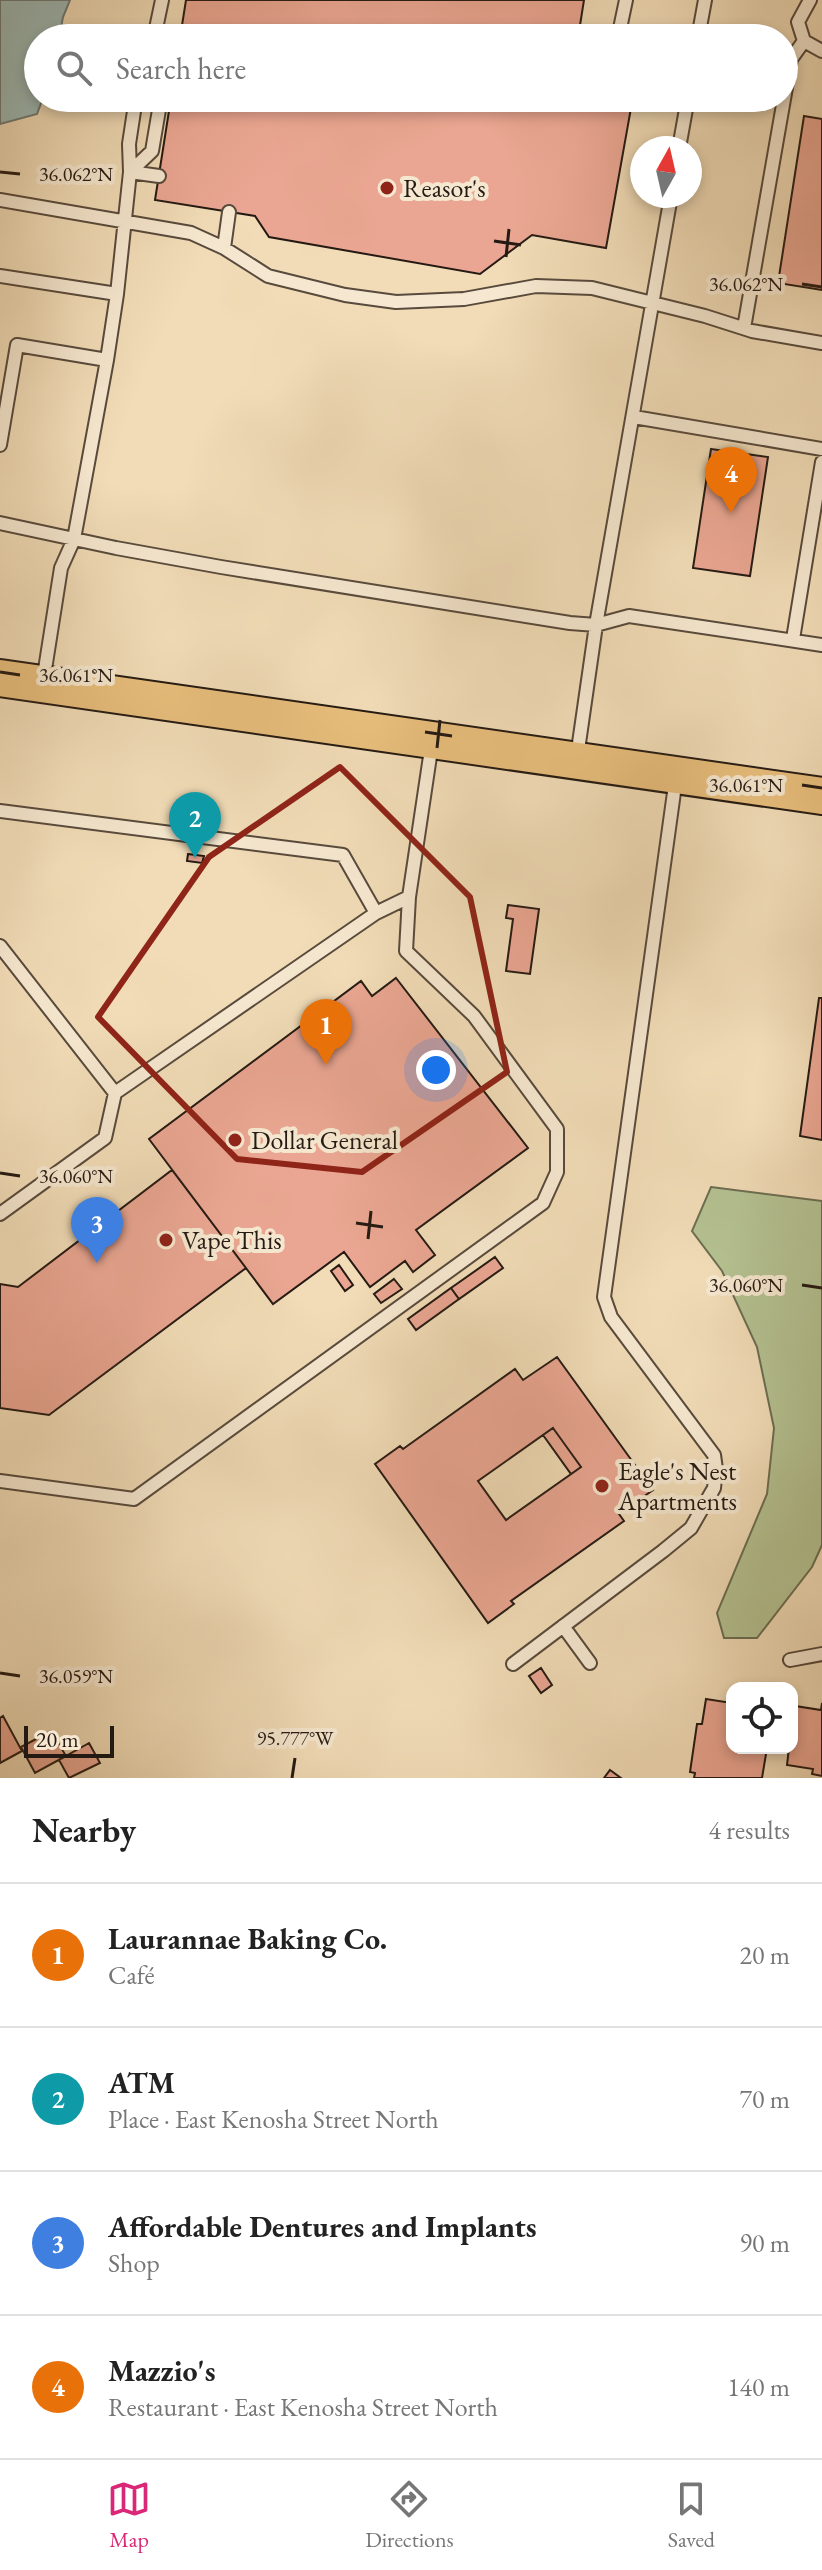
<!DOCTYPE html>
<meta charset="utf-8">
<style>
:root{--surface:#fff;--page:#f6f6f6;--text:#222;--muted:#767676;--line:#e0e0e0;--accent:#db2777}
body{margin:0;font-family:"EB Garamond",serif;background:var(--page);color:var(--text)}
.controls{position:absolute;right:24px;bottom:24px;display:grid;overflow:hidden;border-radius:16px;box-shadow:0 4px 12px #0003}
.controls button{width:72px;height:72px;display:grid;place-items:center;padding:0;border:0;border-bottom:2px solid var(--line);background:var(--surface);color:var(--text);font:40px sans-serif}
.compass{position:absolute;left:630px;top:136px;width:72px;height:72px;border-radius:50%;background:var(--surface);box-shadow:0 4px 12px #0003;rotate:8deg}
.scale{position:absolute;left:24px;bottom:20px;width:90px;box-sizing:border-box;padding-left:8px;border:4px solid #251a13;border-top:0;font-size:22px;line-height:28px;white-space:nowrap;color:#251a13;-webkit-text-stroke:6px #f6e8d0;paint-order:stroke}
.you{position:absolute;left:436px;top:1070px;width:28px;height:28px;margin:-20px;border:6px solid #fff;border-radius:50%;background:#1a73e8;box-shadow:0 0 0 12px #1a73e833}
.badge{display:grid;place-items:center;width:52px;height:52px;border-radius:50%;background:var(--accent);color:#fff;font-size:26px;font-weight:700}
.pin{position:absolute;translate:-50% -66px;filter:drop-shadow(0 2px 4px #0008)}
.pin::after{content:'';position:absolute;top:42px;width:28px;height:24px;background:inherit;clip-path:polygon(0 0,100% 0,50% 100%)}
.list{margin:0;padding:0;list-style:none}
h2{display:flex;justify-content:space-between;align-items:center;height:104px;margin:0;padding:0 32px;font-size:34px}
h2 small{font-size:26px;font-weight:400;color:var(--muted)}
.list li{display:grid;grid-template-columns:52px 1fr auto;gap:24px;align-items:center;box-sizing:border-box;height:144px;padding:0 32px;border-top:2px solid var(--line)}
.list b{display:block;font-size:30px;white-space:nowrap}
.list p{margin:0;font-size:26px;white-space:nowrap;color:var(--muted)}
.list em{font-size:26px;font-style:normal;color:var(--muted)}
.icon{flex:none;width:44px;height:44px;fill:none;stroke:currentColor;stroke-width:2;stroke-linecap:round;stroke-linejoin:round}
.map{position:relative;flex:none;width:822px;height:1778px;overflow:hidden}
.search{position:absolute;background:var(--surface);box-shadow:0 4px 12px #0003;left:24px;right:24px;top:24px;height:88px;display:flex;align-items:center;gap:20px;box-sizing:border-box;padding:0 28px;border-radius:44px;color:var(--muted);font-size:30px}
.sheet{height:680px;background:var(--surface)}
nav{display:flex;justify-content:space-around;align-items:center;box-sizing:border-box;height:112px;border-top:2px solid var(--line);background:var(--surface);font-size:22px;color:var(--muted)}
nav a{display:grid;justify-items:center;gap:4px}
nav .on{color:var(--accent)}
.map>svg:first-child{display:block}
.green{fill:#b5c292;stroke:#6d6e52;stroke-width:2}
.water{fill:#9cbab6;stroke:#6c7a75;stroke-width:2}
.building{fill:#eaa692;stroke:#251a13;stroke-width:2;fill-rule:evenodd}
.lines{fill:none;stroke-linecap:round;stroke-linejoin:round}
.lane-casing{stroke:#584a3c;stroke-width:16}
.primary-casing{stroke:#251a13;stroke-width:40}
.lane{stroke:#f6e8d0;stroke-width:12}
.primary{stroke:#e8be7c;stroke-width:36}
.marked{fill:none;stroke:#8f2418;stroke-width:6;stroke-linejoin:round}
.ticks{fill:none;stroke:#251a13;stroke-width:3}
.poi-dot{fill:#8f2418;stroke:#f6e8d0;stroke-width:3}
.labels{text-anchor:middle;stroke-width:8;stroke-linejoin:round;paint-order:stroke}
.poi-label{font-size:26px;fill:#251a13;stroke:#f6e8d0;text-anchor:start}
.ticks-label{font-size:20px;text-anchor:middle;fill:#251a13;stroke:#f6e8d0;stroke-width:8;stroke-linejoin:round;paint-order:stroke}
</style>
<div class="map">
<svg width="822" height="1778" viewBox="0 0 822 1778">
<rect width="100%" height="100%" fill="#f1dcb7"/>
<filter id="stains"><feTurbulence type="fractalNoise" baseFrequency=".0025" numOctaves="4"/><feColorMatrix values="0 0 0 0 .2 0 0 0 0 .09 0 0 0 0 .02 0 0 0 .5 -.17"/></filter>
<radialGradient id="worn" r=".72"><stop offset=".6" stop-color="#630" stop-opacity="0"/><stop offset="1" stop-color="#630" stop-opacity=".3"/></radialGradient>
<!-- green -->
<path class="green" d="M711,1187L822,1201V1545L812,1567L757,1638H724L717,1613L767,1494L774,1428L757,1347L722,1271L692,1231Z"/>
<!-- water -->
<path class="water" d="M0,0H70L63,17L59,38H38V98H43L37,114L0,124Z"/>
<!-- building -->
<path class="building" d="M186,0H584L578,38H180Z
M171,98H573L631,108L606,248L532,235L480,274L269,237L255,216L155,200Z
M804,116L822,119V290L778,283Z
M711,449L768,457L750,576L693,568Z
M188,854L204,856L202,863L187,861Z
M508,905L539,909L530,974L506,971L513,919L506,918Z
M396,978L528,1148L416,1230L435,1255L413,1272L405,1261L370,1287L344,1252L273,1304L149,1139L361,981L372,996Z
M819,998H822V1140L800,1136Z
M172,1170L246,1268L49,1415L0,1408V1284L18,1287Z
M495,1257L503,1268L459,1299L451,1288Z
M339,1265L353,1285L345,1291L331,1271Z
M394,1279L402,1289L381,1303L374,1294Z
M451,1288L459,1299L416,1330L408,1319Z
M557,1357L653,1490L619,1514L624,1521L511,1601L514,1604L488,1623L375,1464L400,1446L403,1449L515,1369L523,1380ZM553,1428L581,1467L506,1520L478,1481Z
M553,1428L581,1467L571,1474L543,1435Z
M541,1668L552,1685L541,1693L529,1676Z
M706,1699L732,1703V1748H767L762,1778H694L695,1773L690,1772L697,1724H702Z
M822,1703V1776L812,1774L813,1769L787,1765L789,1748H792L795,1706L821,1710Z
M3,1716L22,1751L0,1763V1718Z
M51,1731L66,1756L35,1773L21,1747Z
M89,1743L100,1763L69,1778L59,1760Z
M610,1770L621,1778H604Z"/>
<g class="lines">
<defs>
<path id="lane" d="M810,0L798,22L804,41L822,51
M154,38L162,0
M618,38L626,0
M698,38L705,0
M679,148L688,98
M130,172L152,151L161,98
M130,172L159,176
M0,200L191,233L224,248L268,276L345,295L396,302L464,299L536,286L592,288L705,316L752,331L822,343
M224,248L229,212
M0,276L117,294
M744,328L791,59L804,41
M107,360L117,294L130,172L129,144L136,98
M634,417L822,449
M0,445L17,345L107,360L74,539L61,568L43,682
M0,523L116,548L221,567L570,623L596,625L629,616L822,645
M793,639L822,462
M577,757L596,625L671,196
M0,811L343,855L376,913
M0,946L115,1093
M0,1214L105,1138L115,1093L376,913L409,897
M0,1481L134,1499L543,1203L557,1172V1129L474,1016L406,951L409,897L432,743
M563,1626L590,1663
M790,1660L822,1654
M513,1664L663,1551L691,1528L714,1488L716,1469L714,1455L611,1317L604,1297L676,778"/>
<path id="primary" d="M0,678L822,796"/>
</defs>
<!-- lane casing -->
<use href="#lane" class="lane-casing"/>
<!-- primary casing -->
<use href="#primary" class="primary-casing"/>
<!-- lane -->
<use href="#lane" class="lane"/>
<!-- primary -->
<use href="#primary" class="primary"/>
</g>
<!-- marked area -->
<path class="marked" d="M340,767L470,897L507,1072L362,1172L237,1159L98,1017L209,857Z"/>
<!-- ticks -->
<path class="ticks" d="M0,172L20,174M494,241L521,245M506,257L509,229M802,284L822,287M0,672L20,675M425,732L452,736M437,748L440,720M802,785L822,788M0,1173L20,1176M356,1223L383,1227M368,1239L371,1211M802,1285L822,1288M0,1673L20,1676M292,1778L295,1758"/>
<!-- markers -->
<g class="poi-dot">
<circle cx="387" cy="188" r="8"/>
<circle cx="235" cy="1140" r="8"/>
<circle cx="166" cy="1240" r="8"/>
<circle cx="602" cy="1486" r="8"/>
</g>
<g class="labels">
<!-- poi labels -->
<g class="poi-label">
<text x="403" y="197">Reasor's</text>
<text x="251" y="1149">Dollar General</text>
<text x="182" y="1249">Vape This</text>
<text x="618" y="1480">Eagle's Nest<tspan x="618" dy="30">Apartments</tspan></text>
</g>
</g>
<g class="ticks-label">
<text x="76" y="181">36.062°N</text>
<text x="746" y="291">36.062°N</text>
<text x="76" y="682">36.061°N</text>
<text x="746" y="792">36.061°N</text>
<text x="76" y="1183">36.060°N</text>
<text x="746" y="1292">36.060°N</text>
<text x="76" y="1683">36.059°N</text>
<text x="295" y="1745">95.777°W</text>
</g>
<rect width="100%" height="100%" filter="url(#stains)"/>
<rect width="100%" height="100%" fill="url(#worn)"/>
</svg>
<div class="controls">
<button><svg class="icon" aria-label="locate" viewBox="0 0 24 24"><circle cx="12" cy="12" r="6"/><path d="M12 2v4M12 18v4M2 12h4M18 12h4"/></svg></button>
</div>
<svg class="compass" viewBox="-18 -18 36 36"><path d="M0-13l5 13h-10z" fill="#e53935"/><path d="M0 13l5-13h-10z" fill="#767676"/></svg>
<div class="scale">20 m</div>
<div class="you"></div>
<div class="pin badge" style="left:326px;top:1065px;background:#e8710a">1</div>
<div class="pin badge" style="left:195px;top:858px;background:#0f9aa8">2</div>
<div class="pin badge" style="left:97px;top:1263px;background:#3f7fe0">3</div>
<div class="pin badge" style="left:731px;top:513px;background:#e8710a">4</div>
<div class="search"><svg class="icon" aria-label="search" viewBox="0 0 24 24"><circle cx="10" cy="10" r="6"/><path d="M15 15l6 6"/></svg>Search here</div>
</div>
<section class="sheet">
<h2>Nearby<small>4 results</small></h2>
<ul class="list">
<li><span class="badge" style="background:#e8710a">1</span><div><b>Laurannae Baking Co.</b><p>Café</p></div><em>20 m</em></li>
<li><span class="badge" style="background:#0f9aa8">2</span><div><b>ATM</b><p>Place · East Kenosha Street North</p></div><em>70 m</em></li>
<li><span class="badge" style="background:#3f7fe0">3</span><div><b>Affordable Dentures and Implants</b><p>Shop</p></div><em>90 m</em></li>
<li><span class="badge" style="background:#e8710a">4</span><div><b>Mazzio's</b><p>Restaurant · East Kenosha Street North</p></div><em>140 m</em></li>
</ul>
</section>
<nav>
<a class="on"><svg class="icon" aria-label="map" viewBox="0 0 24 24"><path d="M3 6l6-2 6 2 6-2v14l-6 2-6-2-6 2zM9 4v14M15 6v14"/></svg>Map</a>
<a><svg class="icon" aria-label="directions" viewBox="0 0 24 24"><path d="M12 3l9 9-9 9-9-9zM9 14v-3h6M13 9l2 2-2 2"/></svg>Directions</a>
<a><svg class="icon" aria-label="saved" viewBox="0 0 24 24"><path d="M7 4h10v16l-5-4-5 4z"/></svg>Saved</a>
</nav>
